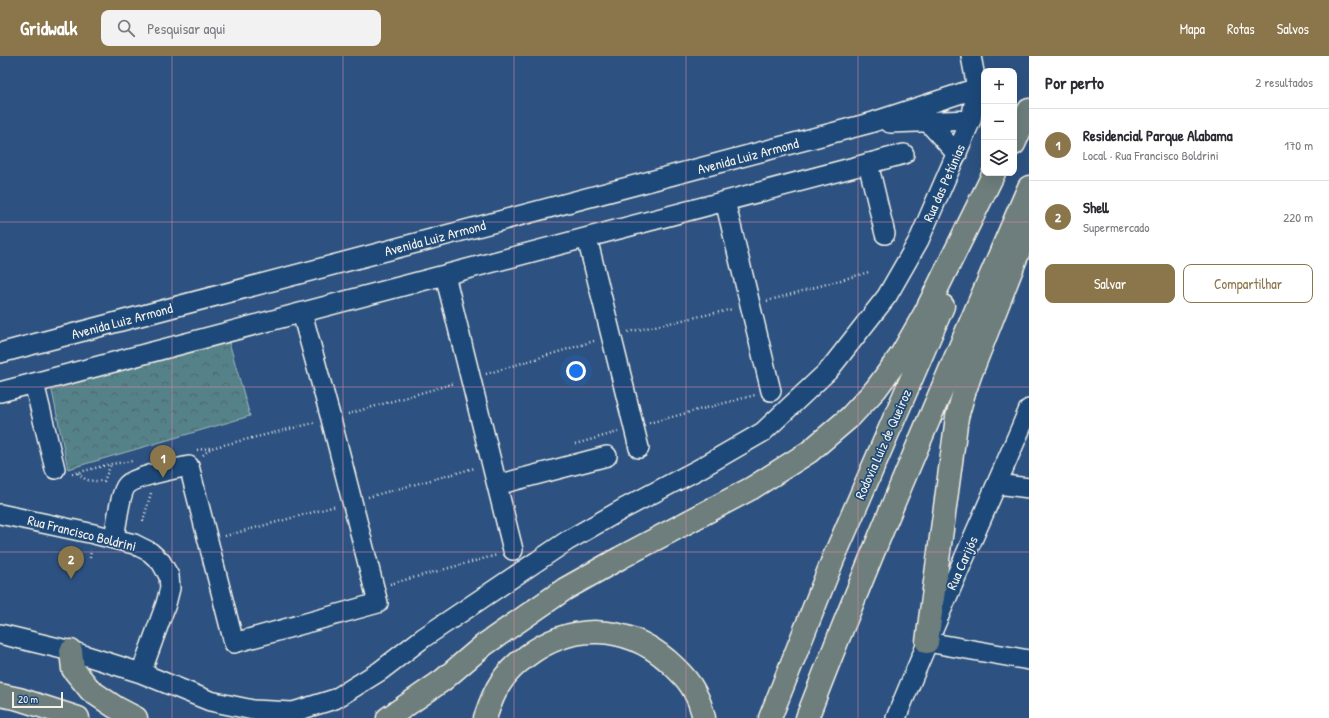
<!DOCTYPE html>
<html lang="pt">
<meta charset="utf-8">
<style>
:root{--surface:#fff;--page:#f2f2f3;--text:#2b2b33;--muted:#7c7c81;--line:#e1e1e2;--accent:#8a764a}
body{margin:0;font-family:"Patrick Hand",sans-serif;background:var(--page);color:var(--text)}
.controls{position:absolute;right:12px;top:12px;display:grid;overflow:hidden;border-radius:8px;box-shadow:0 4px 16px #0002}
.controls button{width:36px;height:36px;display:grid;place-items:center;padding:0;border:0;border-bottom:1px solid var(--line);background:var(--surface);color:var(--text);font:20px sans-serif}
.scale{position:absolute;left:12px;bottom:10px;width:51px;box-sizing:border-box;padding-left:4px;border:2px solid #f4f1e8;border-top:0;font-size:11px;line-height:14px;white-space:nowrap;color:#f4f1e8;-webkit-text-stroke:3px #1f4a7a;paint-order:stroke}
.you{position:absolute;left:576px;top:315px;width:14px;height:14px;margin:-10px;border:3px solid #fff;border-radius:50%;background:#1a73e8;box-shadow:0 0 0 6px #1a73e833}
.badge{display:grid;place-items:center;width:26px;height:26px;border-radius:50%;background:var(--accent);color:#fff;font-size:13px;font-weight:700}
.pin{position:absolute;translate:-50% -33px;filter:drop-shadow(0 1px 2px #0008)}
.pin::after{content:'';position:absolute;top:21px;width:14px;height:12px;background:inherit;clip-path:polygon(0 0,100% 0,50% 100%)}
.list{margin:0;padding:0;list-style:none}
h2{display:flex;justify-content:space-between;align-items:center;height:52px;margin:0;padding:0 16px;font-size:17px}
h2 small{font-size:13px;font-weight:400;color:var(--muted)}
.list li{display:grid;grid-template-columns:26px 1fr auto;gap:12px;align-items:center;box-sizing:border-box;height:72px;padding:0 16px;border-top:1px solid var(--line)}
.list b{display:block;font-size:15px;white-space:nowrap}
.list p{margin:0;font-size:13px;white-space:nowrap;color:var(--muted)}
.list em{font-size:13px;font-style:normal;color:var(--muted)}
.actions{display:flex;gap:8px;padding:12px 16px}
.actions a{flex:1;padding:9px 0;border:1px solid var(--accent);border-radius:8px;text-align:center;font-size:14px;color:var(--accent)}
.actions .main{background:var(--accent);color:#fff}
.icon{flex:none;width:22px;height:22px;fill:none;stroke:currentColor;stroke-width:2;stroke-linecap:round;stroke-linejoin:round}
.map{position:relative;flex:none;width:1029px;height:662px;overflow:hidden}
header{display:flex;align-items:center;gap:24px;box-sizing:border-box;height:56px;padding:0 20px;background:var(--accent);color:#fff}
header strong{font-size:19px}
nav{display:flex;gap:22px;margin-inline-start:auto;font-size:14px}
.search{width:280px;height:36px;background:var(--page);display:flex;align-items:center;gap:10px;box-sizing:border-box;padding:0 14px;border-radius:8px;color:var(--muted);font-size:15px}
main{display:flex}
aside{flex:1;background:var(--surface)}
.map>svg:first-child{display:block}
.park{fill:url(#park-crowns);stroke:#a4b9b8}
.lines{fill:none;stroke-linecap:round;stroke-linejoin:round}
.minor-casing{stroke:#f4f1e8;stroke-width:22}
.primary-casing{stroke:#f4f1e8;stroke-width:25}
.motorway-casing{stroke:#f4f1e8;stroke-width:25}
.path{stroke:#f4f1e8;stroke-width:2.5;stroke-dasharray:1 3;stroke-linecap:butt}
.minor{stroke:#1f4a7a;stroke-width:19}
.primary{stroke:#6d7e7c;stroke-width:22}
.motorway{stroke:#6d7e7c;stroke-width:22}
.grid{fill:none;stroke:#de8fa9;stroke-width:1;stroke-opacity:0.55}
.labels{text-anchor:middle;stroke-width:3.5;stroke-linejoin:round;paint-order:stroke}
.street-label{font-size:14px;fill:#f4f1e8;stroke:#1f4a7a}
</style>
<header>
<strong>Gridwalk</strong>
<div class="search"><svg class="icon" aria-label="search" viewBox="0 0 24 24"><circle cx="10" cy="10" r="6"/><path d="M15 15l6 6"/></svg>Pesquisar aqui</div>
<nav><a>Mapa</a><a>Rotas</a><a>Salvos</a></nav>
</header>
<main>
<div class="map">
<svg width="1029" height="662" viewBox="0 0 1029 662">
<defs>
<pattern id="park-crowns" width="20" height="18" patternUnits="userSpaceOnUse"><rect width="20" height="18" fill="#548189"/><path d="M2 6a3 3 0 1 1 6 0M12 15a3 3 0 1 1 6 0" fill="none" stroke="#4f676b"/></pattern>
</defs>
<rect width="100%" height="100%" fill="#2d5281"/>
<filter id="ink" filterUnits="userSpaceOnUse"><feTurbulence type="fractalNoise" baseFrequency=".025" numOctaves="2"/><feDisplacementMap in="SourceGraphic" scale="8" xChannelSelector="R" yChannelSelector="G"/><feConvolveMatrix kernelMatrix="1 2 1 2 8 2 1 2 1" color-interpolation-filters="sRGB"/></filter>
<g filter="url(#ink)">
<!-- park -->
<path class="park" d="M229,286L250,360L68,413L51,330Z"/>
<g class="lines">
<defs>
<path id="minor" d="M928,66L957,98
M890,67L971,64
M868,107L885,178
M725,145L771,335
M587,182L639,392
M445,219L513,494
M0,297L870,67L977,32
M34,327L55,413
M0,336L904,98
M997,428L1029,432
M497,429L607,400
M0,458L94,478L134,488L150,496L161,506L169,520L170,532L166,548L141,617
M114,483C116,472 120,436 127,429C136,420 175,413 189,410L234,587L378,547L331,363L302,257
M0,578L71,595L141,617L210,645L253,654L293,656L335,643L380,615L423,582L567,485L623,453L699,413L763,376L829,314L887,240L919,184L971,64L977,32L971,0
M927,586L1029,604
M896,662C938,558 985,457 1029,353"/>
<path id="primary" d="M71,595L73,613L91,635L115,651L136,662
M0,639L19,643L78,662"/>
<path id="motorway" d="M1014,88L1029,54
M927,586L957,361L963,340L971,317L1029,169
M388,662L443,624L484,589L565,533L620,502L752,432L809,396L850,361L876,333L901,299L925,257L994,117
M485,662C489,650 494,636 501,626C508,615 517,607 527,600C571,567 625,568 667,604C678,614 690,625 696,639C700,646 702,654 704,662
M770,662L834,501L943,250
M807,662C876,483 953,307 1029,131"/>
</defs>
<!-- minor casing -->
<use href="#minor" class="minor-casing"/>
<!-- primary casing -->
<use href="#primary" class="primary-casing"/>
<!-- motorway casing -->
<use href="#motorway" class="motorway-casing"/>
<!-- path -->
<path class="path" d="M767,245L869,216
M628,276L733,253
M486,318L594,285
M348,358L455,327
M649,367L755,339
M575,388L618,376
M197,394L210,392
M203,399L211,392L314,367
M78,417C86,426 92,425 104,425L111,408
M72,418L111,408L133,405
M368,441L475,412
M143,465L151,437
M225,480L336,450
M90,502L91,494
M390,528L497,499"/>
<!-- minor -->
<use href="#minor" class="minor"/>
<!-- primary -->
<use href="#primary" class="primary"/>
<!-- motorway -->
<use href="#motorway" class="motorway"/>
</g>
</g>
<!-- grid -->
<path class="grid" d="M172,0V662M343,0V662M514,0V662M686,0V662M858,0V662M0,166H1029M0,331H1029M0,496H1029"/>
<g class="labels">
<!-- street labels -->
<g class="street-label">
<text transform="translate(748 100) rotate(-15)" y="5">Avenida Luiz Armond</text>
<text transform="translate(944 127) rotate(-66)" y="5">Rua das Petúnias</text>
<text transform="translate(435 182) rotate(-15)" y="5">Avenida Luiz Armond</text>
<text transform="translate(122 265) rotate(-15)" y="5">Avenida Luiz Armond</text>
<text transform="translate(883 388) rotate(-66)" y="5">Rodovia Luiz de Queiroz</text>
<text transform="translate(82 477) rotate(14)" y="5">Rua Francisco Boldrini</text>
<text transform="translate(962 507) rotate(-66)" y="5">Rua Carijós</text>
</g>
</g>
</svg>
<div class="controls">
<button>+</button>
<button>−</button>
<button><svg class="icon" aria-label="layers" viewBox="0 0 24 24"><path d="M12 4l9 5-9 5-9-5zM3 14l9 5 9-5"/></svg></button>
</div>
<div class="scale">20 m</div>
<div class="you"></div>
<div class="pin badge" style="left:163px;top:422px">1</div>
<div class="pin badge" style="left:71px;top:523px">2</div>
</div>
<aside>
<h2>Por perto<small>2 resultados</small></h2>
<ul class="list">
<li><span class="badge">1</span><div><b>Residencial Parque Alabama</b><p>Local · Rua Francisco Boldrini</p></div><em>170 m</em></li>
<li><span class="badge">2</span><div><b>Shell</b><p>Supermercado</p></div><em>220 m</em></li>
</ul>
<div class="actions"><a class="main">Salvar</a><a>Compartilhar</a></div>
</aside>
</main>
